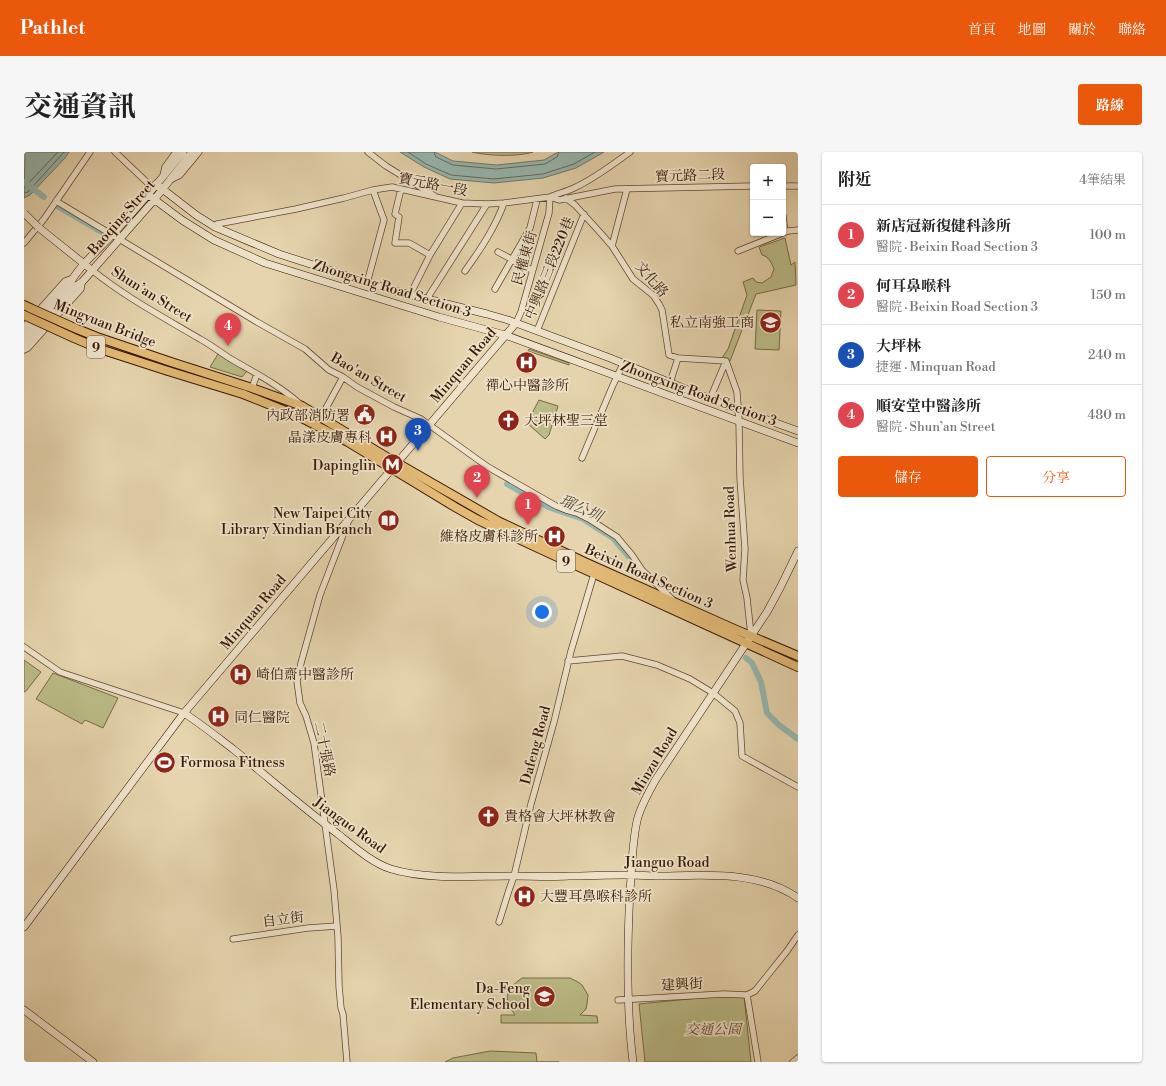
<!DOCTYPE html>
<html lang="zh-TW">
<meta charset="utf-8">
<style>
:root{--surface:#fff;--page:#f6f6f6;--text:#222;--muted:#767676;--line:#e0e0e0;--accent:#ea580c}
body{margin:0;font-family:"Libre Bodoni","Noto Serif TC",serif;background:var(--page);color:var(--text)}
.controls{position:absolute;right:12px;top:12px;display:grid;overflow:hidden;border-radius:4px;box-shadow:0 1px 3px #0004}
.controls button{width:36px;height:36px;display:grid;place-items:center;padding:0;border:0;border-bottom:1px solid var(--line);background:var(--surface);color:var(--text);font:20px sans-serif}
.you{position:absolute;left:518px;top:460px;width:14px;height:14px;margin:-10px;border:3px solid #fff;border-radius:50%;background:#1a73e8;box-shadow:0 0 0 6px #1a73e833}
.badge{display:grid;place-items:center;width:26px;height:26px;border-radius:50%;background:var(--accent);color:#fff;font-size:13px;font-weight:700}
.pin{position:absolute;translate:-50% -33px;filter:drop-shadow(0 1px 2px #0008)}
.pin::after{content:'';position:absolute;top:21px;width:14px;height:12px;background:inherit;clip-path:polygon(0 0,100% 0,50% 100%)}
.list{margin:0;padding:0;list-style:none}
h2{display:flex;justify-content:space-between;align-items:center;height:52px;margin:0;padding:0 16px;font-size:17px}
h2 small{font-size:13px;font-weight:400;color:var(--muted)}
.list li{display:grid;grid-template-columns:26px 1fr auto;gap:12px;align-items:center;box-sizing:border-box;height:60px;padding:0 16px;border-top:1px solid var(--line)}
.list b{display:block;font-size:15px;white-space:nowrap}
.list p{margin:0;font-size:13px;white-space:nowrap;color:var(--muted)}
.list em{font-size:13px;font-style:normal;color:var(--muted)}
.actions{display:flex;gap:8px;padding:12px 16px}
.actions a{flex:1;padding:9px 0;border:1px solid var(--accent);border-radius:4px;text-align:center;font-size:14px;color:var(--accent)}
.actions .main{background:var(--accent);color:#fff}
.map{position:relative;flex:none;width:774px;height:910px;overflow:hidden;border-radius:4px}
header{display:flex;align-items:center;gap:24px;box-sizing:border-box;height:56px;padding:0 20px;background:var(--accent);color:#fff}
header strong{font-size:19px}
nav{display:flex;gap:22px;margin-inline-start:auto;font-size:14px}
.intro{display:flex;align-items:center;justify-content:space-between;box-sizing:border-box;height:96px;padding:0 24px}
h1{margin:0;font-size:28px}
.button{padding:10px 18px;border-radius:4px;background:var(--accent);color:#fff;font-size:14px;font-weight:700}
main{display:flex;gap:24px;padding:0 24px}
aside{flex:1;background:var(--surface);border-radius:4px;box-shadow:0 1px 3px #0004}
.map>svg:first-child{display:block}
.green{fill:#babb86;stroke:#7a6a45}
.water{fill:#96b7af;stroke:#71776b}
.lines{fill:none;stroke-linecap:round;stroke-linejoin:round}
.shore{stroke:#68685a;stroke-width:1}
.canal{stroke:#96b7af;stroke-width:6}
.street-casing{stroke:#64472e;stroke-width:7}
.secondary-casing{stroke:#391804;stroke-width:8}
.primary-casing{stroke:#391804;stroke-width:10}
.street{stroke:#eee3ca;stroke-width:5.5}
.secondary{stroke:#eee3ca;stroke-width:7}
.primary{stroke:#e2ba76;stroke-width:8}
.secondary-bridge-casing{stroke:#391804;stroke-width:8;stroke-linecap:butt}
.primary-bridge-casing{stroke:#391804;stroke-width:10;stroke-linecap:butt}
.secondary-bridge{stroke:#eee3ca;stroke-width:7}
.primary-bridge{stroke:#e2ba76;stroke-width:8}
.labels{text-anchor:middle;stroke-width:3.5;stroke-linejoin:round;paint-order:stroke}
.shield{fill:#eee3ca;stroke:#6f553f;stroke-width:1}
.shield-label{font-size:13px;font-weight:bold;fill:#391804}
.street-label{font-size:14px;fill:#391804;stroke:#eee3ca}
.poi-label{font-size:14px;fill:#391804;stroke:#eee3ca;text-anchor:end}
.park-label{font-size:14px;font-style:italic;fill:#60492b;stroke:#eee3ca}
.water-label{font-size:15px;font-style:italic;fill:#554837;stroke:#eee3ca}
</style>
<header>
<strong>Pathlet</strong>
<nav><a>首頁</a><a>地圖</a><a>關於</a><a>聯絡</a></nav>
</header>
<div class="intro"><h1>交通資訊</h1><a class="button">路線</a></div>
<main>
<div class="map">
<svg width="774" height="910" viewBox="0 0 774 910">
<rect width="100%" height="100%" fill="#e5d4ad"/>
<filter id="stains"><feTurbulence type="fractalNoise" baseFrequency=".005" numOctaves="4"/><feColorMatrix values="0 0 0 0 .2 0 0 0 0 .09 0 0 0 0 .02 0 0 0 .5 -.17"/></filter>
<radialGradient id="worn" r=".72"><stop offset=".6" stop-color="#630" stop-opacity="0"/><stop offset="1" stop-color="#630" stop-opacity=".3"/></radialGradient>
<!-- green -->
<path class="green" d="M448,0H509C494,5 463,4 448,0Z
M761,86L767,113L771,110L772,133L732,142L706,209L698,206L704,197L723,143L719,130L729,126L732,130L738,131L747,125L750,117C747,110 745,105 738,103L735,95Z
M733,158L757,159L755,198L731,197Z
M505,197L545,211V213L504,199Z
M194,202L223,219L218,225L186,215Z
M515,248L534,254L525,283L521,287L503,271Z
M0,508L17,520L2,539L0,540Z
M29,521L94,546L79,576L61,568L58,572L12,547Z
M498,826H546L554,830L558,833L564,843L563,852L562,857L556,863L573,864L574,871H477V863H491C479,846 481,838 498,826Z
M705,843L720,844L727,910H621L615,852Z
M466,899L512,901L513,910H535H421L429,906Z"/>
<!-- water -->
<path class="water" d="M1,0H45L41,6L6,43L0,46Z
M376,0H411L429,9L473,13L520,8L534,0H580L552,16L519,26L470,31L426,27L400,15Z"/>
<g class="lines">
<!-- shore -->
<path class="shore" d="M384,0L402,12L427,23L470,27L519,22L550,12L571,0
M410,0L411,3L412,5L429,13L472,17L521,12L533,5L535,0
M0,36L34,0
M0,41L4,40L40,0"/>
<!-- canal -->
<path class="canal" d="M0,30L20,45
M33,54L81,82
M483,332L524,355L559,367L573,376L589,386L613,414
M722,506L728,511L737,530L743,561L755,573L774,587"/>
<defs>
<path id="street" d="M91,0L129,36
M344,0L362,14L411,44
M139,24L141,15L152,0
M146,28L156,23L175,0
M759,34H774
M377,37L371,62L375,65L371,91H385L406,103
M526,45C534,41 542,40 550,36C570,27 588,13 606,0
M542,46L551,53L573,77L588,94L609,127L629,143L635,152L638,158L645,203L654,206L646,231
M32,49L233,170L281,197L305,218L319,225L333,235L370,255L397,267L464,315L532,354L542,358L553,361L565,367L593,385L608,403L618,418L649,448
M759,64L761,80
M191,75L193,72L272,57L320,46L349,38L368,35L438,51L463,52L480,51L526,45L535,48L591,37L729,34
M0,91L20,67L66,0
M588,94L603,37
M714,99L764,79L774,78
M474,100L506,117H509
M68,118C101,145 139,165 176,187C187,193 196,200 207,207C231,221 255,233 276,252
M441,119C456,98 471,76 480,51
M343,131L360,68L349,38
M471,137L506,76L513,48
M386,143L406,103L438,51
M404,147L406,142L463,52
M492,171L497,160L525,61L526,45
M0,175L41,129L49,126
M513,179L560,62
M0,198L4,196L57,137L58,130
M654,206L702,209
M230,237L228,236L233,222
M686,247L702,209L713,240L715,269L716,326L721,397L719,428L723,446L727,483
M301,258L319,225
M558,306L589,233L599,212
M0,495L36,520L160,561
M544,509L598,504L633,513L666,527L689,541L711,559L716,571L718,604L774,635
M475,770L485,738L490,724L507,652L530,570L547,499L570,422
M209,787L284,776L313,774
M723,843L734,910
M594,848L700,842L723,843L731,839L763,799L774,783
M323,910L319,862L317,856L315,834L314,785L310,738L290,591L282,564L276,551L273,529L277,511L296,443L324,370
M769,910L774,906"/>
<path id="secondary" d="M132,32L172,63L191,75L255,102L367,138L463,162L484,168L586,206L686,247L774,279
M123,42L158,68L190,88L241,111L415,165L481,183L774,291
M14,75L64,115
M0,183L45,133C55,114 73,99 87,84C112,57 136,29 159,0
M0,192L52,134L58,130L130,48L168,0
M160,561C177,572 193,585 209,597C244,625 278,655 314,682C329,694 348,711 367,717C403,728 450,724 488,724C507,724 526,725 545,724C563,724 581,723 599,723C613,723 626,724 640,724C685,723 735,719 774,746
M0,775L160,561L492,171
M0,858L69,910
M609,910C602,853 603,796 606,739C608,716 608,692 613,669C616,655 625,640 632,627L743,460L757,434L774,399"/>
<path id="primary" d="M0,153L6,156
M147,210L228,236L278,254L361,304L474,369L563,411L708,476L774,504
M144,219L219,242L274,264L324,290L431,355L454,368L527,402L774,515"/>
</defs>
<!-- street casing -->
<use href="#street" class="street-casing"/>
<!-- secondary casing -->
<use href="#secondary" class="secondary-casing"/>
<!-- primary casing -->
<use href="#primary" class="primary-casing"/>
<!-- street -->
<use href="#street" class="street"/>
<!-- secondary -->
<use href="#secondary" class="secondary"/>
<!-- primary -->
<use href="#primary" class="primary"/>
<defs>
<path id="secondary-bridge" d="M0,61L14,75"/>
<path id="primary-bridge" d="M6,156L53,177L73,185L147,210
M2,164L50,186L76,197L144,219"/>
</defs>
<!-- secondary-bridge casing -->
<use href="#secondary-bridge" class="secondary-bridge-casing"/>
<!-- primary-bridge casing -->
<use href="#primary-bridge" class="primary-bridge-casing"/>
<!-- secondary-bridge -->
<use href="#secondary-bridge" class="secondary-bridge"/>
<!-- primary-bridge -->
<use href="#primary-bridge" class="primary-bridge"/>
</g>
<!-- icons -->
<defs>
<symbol id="school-disc" viewBox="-11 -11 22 22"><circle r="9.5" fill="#8f2418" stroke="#eee3ca"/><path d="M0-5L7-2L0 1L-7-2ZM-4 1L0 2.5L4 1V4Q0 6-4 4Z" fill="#fff"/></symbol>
<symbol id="hospital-disc" viewBox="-11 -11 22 22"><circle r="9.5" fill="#8f2418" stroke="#eee3ca"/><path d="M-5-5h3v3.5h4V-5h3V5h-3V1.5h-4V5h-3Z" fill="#fff"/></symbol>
<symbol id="civic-disc" viewBox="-11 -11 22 22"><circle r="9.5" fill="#8f2418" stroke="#eee3ca"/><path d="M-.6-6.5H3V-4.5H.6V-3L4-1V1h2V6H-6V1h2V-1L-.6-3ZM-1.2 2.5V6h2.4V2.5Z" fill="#fff"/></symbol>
<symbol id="church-disc" viewBox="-11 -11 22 22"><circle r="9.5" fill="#8f2418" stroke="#eee3ca"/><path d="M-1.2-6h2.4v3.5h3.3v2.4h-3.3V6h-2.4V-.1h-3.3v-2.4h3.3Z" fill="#fff"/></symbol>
<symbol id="metro-disc" viewBox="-11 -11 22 22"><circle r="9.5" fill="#8f2418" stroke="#eee3ca"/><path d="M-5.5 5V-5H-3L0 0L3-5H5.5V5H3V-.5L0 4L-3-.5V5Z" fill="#fff"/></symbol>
<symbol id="library-disc" viewBox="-11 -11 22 22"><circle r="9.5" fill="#8f2418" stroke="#eee3ca"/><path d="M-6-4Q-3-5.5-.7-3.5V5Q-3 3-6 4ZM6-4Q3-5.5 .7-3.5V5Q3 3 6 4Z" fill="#fff"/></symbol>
<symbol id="stadium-disc" viewBox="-11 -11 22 22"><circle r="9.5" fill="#8f2418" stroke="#eee3ca"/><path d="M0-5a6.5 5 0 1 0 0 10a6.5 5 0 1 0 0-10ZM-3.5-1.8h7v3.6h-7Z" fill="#fff"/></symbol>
</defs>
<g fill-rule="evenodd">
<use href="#school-disc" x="734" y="158" width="25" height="25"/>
<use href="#hospital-disc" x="490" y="198" width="25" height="25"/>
<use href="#civic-disc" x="328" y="250" width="25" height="25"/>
<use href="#church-disc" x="472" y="256" width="25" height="25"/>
<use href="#hospital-disc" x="350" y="272" width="25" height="25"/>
<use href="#metro-disc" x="356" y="300" width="25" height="25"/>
<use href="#library-disc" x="352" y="356" width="25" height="25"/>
<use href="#hospital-disc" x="518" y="372" width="25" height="25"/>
<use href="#hospital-disc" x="204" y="510" width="25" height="25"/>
<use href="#hospital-disc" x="182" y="552" width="25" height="25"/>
<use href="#stadium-disc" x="128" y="598" width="25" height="25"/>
<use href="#church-disc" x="452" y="652" width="25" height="25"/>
<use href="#hospital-disc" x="488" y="732" width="25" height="25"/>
<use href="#school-disc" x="508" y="832" width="25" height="25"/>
</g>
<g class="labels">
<!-- shield labels -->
<g class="shield">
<rect x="63" y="184" width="18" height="22" rx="3"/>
<rect x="533" y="398" width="18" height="22" rx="3"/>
</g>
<g class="shield-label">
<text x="72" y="200">9</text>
<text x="542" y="414">9</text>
</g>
<!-- street labels -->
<g class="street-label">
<text transform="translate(666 23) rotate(-2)" y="5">寶元路二段</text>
<text transform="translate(409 32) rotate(11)" y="5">寶元路一段</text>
<text transform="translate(97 65) rotate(-49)" y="5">Baoqing Street</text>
<text transform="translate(500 106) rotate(-74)" y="5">民權東街</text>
<text transform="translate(525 116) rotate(-68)" y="5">中興路三段220巷</text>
<text transform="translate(628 127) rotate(49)" y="5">文化路</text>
<text transform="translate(368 136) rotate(17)" y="5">Zhongxing Road Section 3</text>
<text transform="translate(128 142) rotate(32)" y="5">Shun’an Street</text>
<text transform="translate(81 171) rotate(21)" y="5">Mingyuan Bridge</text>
<text transform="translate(439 213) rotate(-50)" y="5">Minquan Road</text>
<text transform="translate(345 225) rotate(30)" y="5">Bao'an Street</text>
<text transform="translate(675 241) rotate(20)" y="5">Zhongxing Road Section 3</text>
<text transform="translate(706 377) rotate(-92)" y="5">Wenhua Road</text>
<text transform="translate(625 424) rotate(24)" y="5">Beixin Road Section 3</text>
<text transform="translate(229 460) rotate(-50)" y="5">Minquan Road</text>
<text transform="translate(511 593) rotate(-75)" y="5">Dafeng Road</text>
<text transform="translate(301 597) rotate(78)" y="5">二十張路</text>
<text transform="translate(630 609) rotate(-59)" y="5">Minzu Road</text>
<text transform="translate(326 673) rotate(36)" y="5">Jianguo Road</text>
<text x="643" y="715">Jianguo Road</text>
<text transform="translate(259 767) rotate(-7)" y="5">自立街</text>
<text transform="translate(658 832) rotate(-3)" y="5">建興街</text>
</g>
<!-- poi labels -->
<g class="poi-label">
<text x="730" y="175">私立南強工商</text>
<text x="503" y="238" text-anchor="middle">禪心中醫診所</text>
<text x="326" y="268">內政部消防署</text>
<text x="500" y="273" text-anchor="start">大坪林聖三堂</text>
<text x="348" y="290">晶漾皮膚專科</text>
<text x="352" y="318">Dapinglin</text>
<text x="348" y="366">New Taipei City<tspan x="348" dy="16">Library Xindian Branch</tspan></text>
<text x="514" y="389">維格皮膚科診所</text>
<text x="232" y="527" text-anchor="start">崎伯齋中醫診所</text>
<text x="210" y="570" text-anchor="start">同仁醫院</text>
<text x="156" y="615" text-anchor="start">Formosa Fitness</text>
<text x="480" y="669" text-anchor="start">貴格會大坪林教會</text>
<text x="516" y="749" text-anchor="start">大豐耳鼻喉科診所</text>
<text x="506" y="841">Da-Feng<tspan x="506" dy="16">Elementary School</tspan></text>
</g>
<!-- park labels -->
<g class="park-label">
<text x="689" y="882">交通公園</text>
</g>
<!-- water labels -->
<g class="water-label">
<text transform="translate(557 356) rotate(24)" y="5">瑠公圳</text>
</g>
</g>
<rect width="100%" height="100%" filter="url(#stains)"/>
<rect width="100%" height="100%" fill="url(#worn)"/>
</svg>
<div class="controls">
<button>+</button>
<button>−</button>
</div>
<div class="you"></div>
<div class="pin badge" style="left:504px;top:373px;background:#e0444e">1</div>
<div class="pin badge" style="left:453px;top:346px;background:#e0444e">2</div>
<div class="pin badge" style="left:394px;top:299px;background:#1a4fb4">3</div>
<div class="pin badge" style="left:204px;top:194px;background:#e0444e">4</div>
</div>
<aside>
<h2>附近<small>4筆結果</small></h2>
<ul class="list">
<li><span class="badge" style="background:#e0444e">1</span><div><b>新店冠新復健科診所</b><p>醫院 · Beixin Road Section 3</p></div><em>100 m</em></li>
<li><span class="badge" style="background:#e0444e">2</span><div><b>何耳鼻喉科</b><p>醫院 · Beixin Road Section 3</p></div><em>150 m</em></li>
<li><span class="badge" style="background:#1a4fb4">3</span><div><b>大坪林</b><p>捷運 · Minquan Road</p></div><em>240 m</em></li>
<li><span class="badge" style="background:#e0444e">4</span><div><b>順安堂中醫診所</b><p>醫院 · Shun’an Street</p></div><em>480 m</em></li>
</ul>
<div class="actions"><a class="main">儲存</a><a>分享</a></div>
</aside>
</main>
